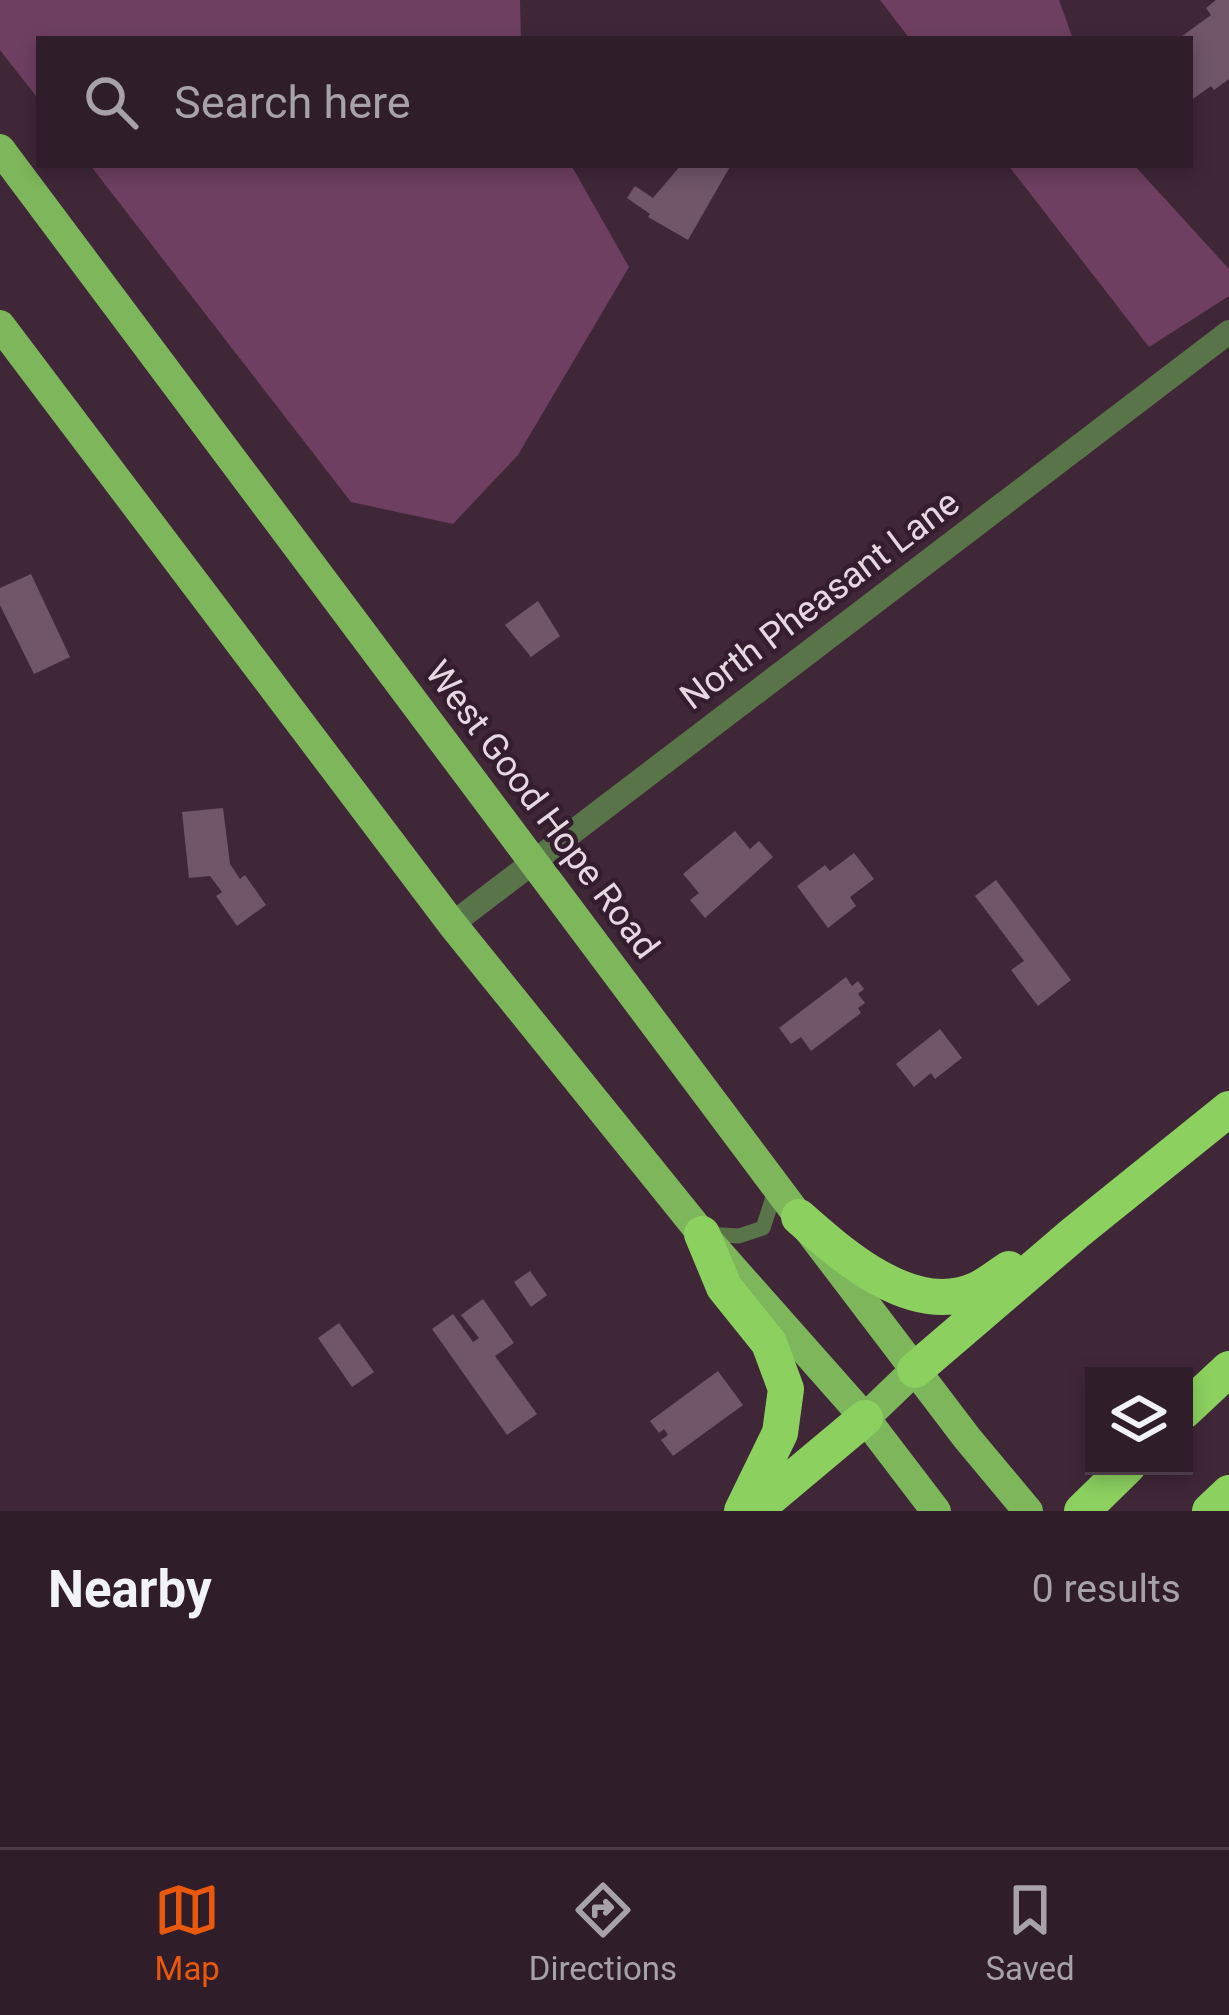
<!DOCTYPE html>
<style>
:root{--surface:#2f1d2a;--page:#3b2a36;--text:#f1f3f6;--muted:#a7a2a8;--line:#4a3b47;--accent:#ea580c}
body{margin:0;font-family:Roboto,sans-serif;background:var(--page);color:var(--text)}
.controls{position:absolute;right:36px;bottom:36px;display:grid;overflow:hidden;border-radius:0px;box-shadow:0 6px 18px #0003}
.controls button{width:108px;height:108px;display:grid;place-items:center;padding:0;border:0;border-bottom:3px solid var(--line);background:var(--surface);color:var(--text);font:60px sans-serif}
.list{margin:0;padding:0;list-style:none}
h2{display:flex;justify-content:space-between;align-items:center;height:156px;margin:0;padding:0 48px;font-size:51px}
h2 small{font-size:39px;font-weight:400;color:var(--muted)}
.icon{flex:none;width:66px;height:66px;fill:none;stroke:currentColor;stroke-width:2;stroke-linecap:round;stroke-linejoin:round}
.map{position:relative;flex:none;width:1229px;height:1511px;overflow:hidden}
.search{position:absolute;background:var(--surface);box-shadow:0 6px 18px #0003;left:36px;right:36px;top:36px;height:132px;display:flex;align-items:center;gap:30px;box-sizing:border-box;padding:0 42px;border-radius:0px;color:var(--muted);font-size:45px}
.sheet{height:336px;background:var(--surface)}
nav{display:flex;justify-content:space-around;align-items:center;box-sizing:border-box;height:168px;border-top:3px solid var(--line);background:var(--surface);font-size:33px;color:var(--muted)}
nav a{display:grid;justify-items:center;gap:6px}
nav .on{color:var(--accent)}
.map>svg:first-child{display:block}
.green{fill:#6e3f61}
.building{fill:#705668}
.lines{fill:none;stroke-linecap:round;stroke-linejoin:round}
.service{stroke:#597449;stroke-width:15}
.minor{stroke:#597449;stroke-width:24}
.primary{stroke:#7eb75b;stroke-width:30}
.motorway{stroke:#8cd160;stroke-width:36}
.labels{text-anchor:middle;stroke-width:9;stroke-linejoin:round;paint-order:stroke}
.street-label{font-size:36px;fill:#e6d7e1;stroke:#341e2e}
</style>
<div class="map">
<svg width="1229" height="1511" viewBox="0 0 1229 1511">
<rect width="100%" height="100%" fill="#3f2738"/>
<!-- green -->
<path class="green" d="M0,0H520L521,39H39V100L0,50Z
M880,0H1059L1073,39H910Z
M90,165H571L629,267L518,455L453,524L351,502Z
M1008,165H1134L1229,269V296L1149,347Z"/>
<!-- building -->
<path class="building" d="M1216,0H1229V79L1214,90L1211,86L1190,101V39H1178L1211,15L1206,8Z
M681,165H731L688,240L648,217L650,214L627,198L635,186L653,198Z
M31,574L70,657L34,674L0,605V588Z
M538,601L560,636L531,657L505,625Z
M223,808L230,864L240,879L245,875L266,905L237,926L216,896L222,892L210,876L189,878L182,812Z
M735,831L750,849L759,841L773,857L705,918L690,900L699,893L683,874Z
M854,853L874,879L850,897L856,906L828,928L797,886L825,865L830,871Z
M996,880L1071,980L1038,1006L1011,970L1024,961L975,896Z
M846,977L852,986L858,981L864,989L858,994L865,1003L858,1008L861,1013L811,1051L801,1037L791,1044L779,1028Z
M940,1029L962,1058L935,1079L931,1073L914,1087L896,1064Z
M530,1271L547,1295L531,1307L514,1282Z
M483,1299L514,1343L495,1356L537,1414L507,1435L432,1329L453,1314L473,1342L479,1338L461,1315Z
M339,1323L374,1372L352,1387L318,1338Z
M718,1371L743,1405L673,1456L661,1440L668,1435L664,1429L659,1433L650,1421Z"/>
<g class="lines">
<!-- service -->
<path class="service" d="M705,1234L739,1236L763,1228L776,1188"/>
<!-- minor -->
<path class="minor" d="M452,924L1229,332"/>
<!-- primary -->
<path class="primary" d="M0,149L799,1217L967,1438L1028,1511
M0,325L452,924L702,1234L865,1418L936,1511
M865,1418L915,1370"/>
<!-- motorway -->
<path class="motorway" d="M799,1217C843,1256 913,1318 976,1290C987,1285 998,1276 1009,1269
M702,1234L724,1287L769,1343L786,1389L780,1433L742,1511
M915,1370L1075,1233L1229,1109
M1184,1411L1229,1369
M754,1511L865,1418
M1082,1511L1128,1466
M1210,1511L1229,1493"/>
</g>
<g class="labels">
<!-- street labels -->
<g class="street-label">
<text transform="translate(819 599) rotate(-37)" y="13">North Pheasant Lane</text>
<text transform="translate(543 809) rotate(53)" y="13">West Good Hope Road</text>
</g>
</g>
</svg>
<div class="controls">
<button><svg class="icon" aria-label="layers" viewBox="0 0 24 24"><path d="M12 4l9 5-9 5-9-5zM3 14l9 5 9-5"/></svg></button>
</div>
<div class="search"><svg class="icon" aria-label="search" viewBox="0 0 24 24"><circle cx="10" cy="10" r="6"/><path d="M15 15l6 6"/></svg>Search here</div>
</div>
<section class="sheet">
<h2>Nearby<small>0 results</small></h2>
<ul class="list">
</ul>
</section>
<nav>
<a class="on"><svg class="icon" aria-label="map" viewBox="0 0 24 24"><path d="M3 6l6-2 6 2 6-2v14l-6 2-6-2-6 2zM9 4v14M15 6v14"/></svg>Map</a>
<a><svg class="icon" aria-label="directions" viewBox="0 0 24 24"><path d="M12 3l9 9-9 9-9-9zM9 14v-3h6M13 9l2 2-2 2"/></svg>Directions</a>
<a><svg class="icon" aria-label="saved" viewBox="0 0 24 24"><path d="M7 4h10v16l-5-4-5 4z"/></svg>Saved</a>
</nav>
